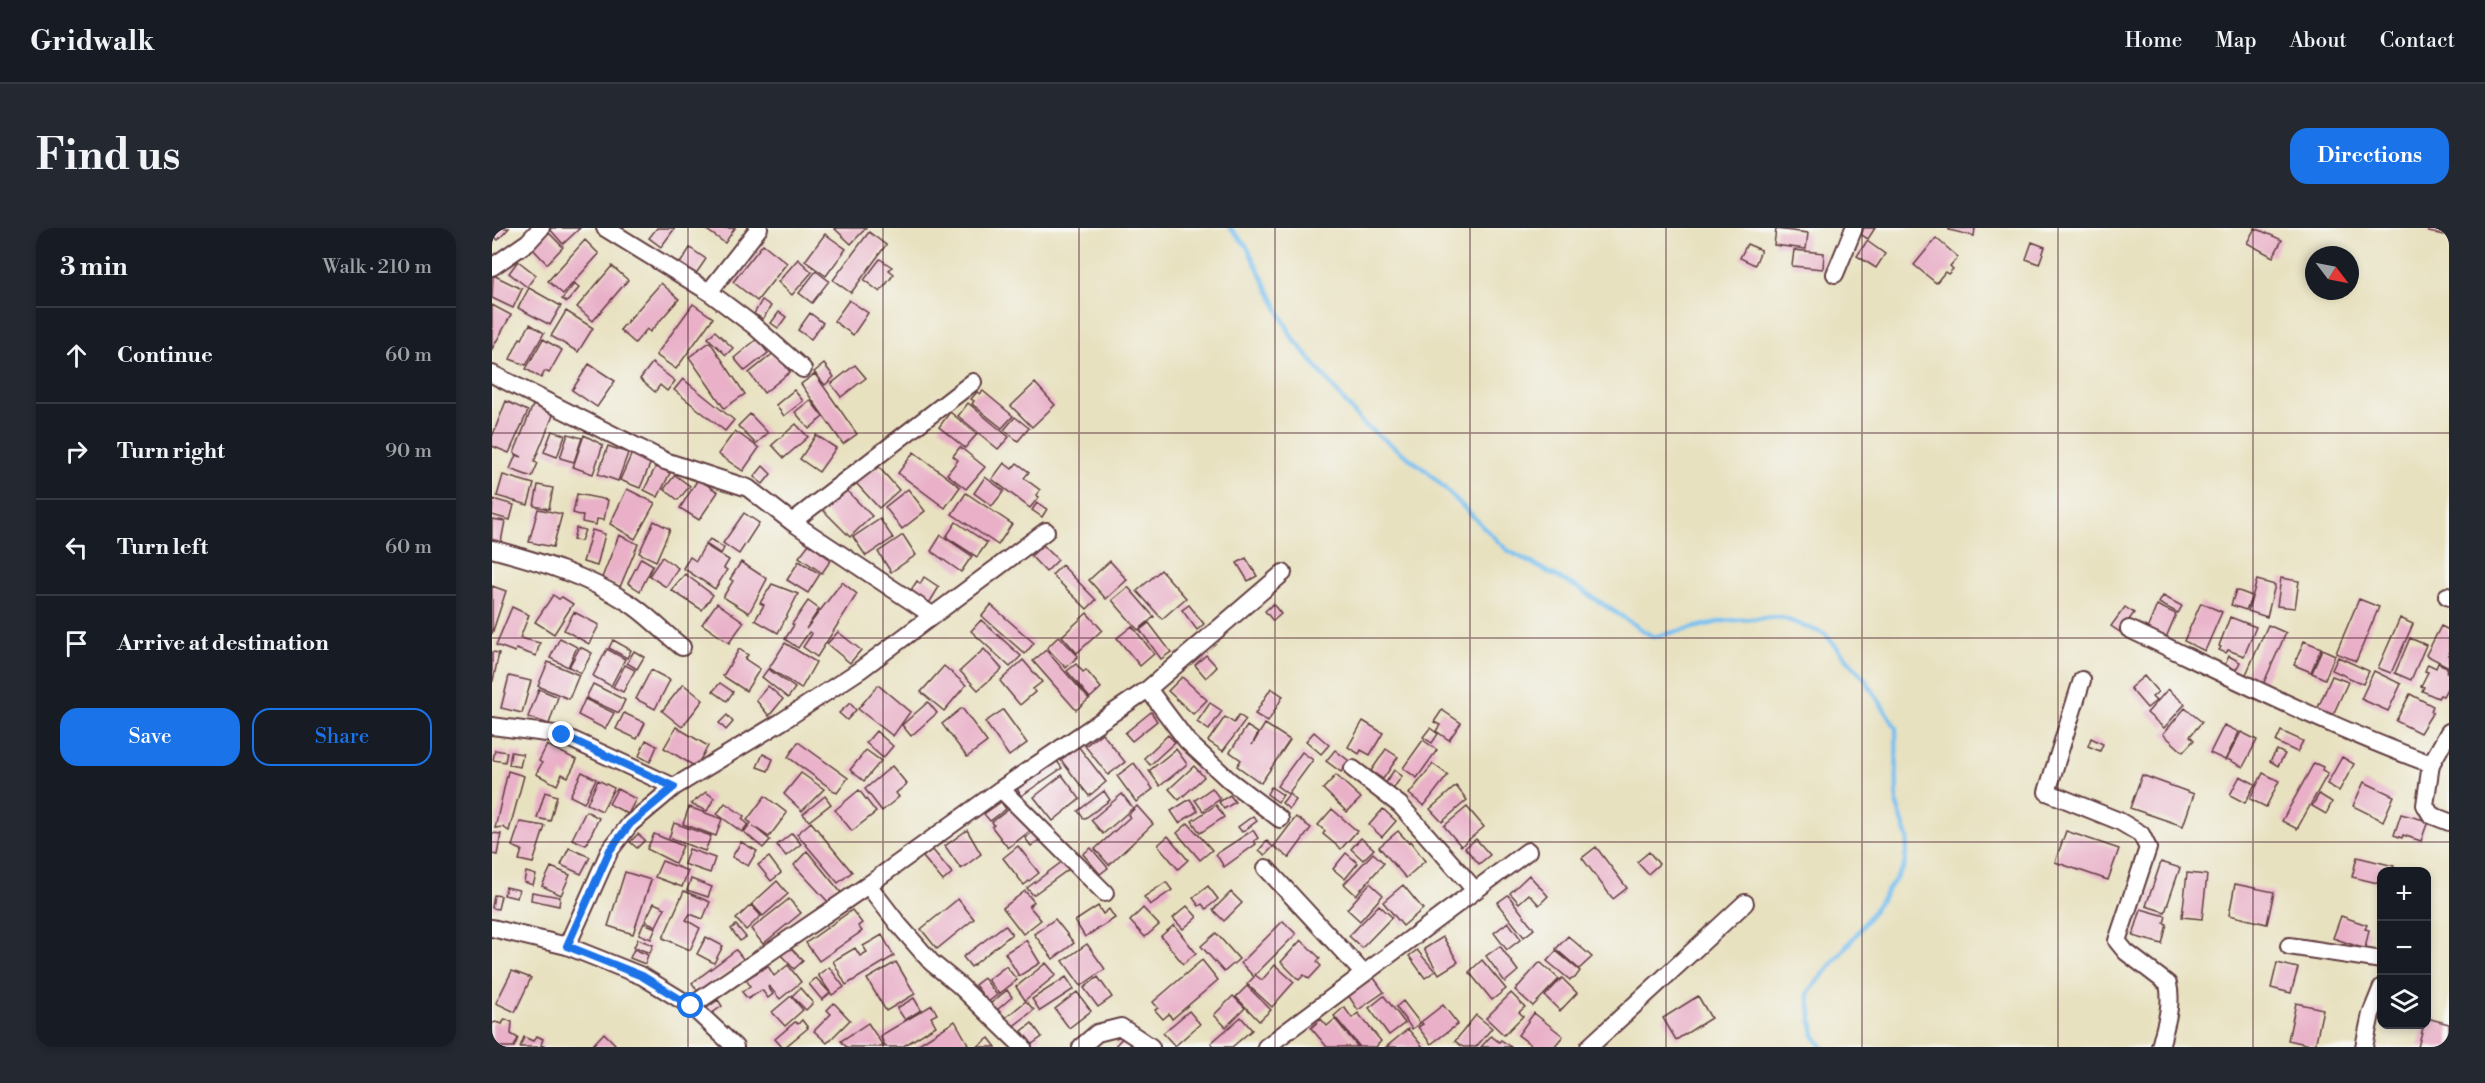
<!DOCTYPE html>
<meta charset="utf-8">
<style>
:root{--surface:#171b24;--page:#242831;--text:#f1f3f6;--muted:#9ea1a6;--line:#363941;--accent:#1a73e8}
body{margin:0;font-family:"Libre Bodoni",serif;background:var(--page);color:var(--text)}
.controls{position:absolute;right:18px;bottom:18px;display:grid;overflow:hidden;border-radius:12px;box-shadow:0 3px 9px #0003}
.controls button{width:54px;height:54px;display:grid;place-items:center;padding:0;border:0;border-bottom:2px solid var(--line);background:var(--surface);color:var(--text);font:30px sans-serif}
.compass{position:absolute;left:1813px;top:18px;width:54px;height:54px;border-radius:50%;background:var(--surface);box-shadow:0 3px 9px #0003;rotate:122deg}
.stop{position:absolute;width:18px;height:18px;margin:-14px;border:4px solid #1a73e8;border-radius:50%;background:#fff}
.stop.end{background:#1a73e8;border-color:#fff;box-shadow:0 2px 6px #0008}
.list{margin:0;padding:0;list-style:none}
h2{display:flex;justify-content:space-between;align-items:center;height:78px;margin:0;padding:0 24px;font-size:26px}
h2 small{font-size:20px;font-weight:400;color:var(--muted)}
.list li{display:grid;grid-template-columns:39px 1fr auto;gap:18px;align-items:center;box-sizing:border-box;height:96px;padding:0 24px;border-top:2px solid var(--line)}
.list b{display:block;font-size:22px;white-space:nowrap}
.list em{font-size:20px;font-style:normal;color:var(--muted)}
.actions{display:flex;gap:12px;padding:18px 24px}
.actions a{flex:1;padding:14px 0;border:2px solid var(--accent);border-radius:18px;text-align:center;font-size:21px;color:var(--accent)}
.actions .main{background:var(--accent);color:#fff}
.icon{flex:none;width:33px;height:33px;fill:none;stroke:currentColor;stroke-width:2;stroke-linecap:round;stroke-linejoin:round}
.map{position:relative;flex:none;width:1957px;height:819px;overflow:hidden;border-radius:18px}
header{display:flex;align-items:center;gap:36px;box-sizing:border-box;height:84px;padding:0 30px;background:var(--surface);border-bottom:2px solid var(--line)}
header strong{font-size:28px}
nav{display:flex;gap:33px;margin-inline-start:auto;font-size:21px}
.intro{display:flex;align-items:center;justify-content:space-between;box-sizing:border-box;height:144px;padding:0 36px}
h1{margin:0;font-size:42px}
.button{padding:15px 27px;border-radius:18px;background:var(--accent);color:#fff;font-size:21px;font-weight:700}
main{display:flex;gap:36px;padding:0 36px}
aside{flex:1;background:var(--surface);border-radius:18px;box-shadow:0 3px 9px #0003}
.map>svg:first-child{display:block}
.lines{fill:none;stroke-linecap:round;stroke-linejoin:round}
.stream{stroke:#77c0f0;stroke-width:4.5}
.building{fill:#e9b0c8}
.minor-casing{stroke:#623c41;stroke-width:20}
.minor{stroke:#fff;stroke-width:16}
.route{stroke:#1a73e8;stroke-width:8}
.grid{fill:none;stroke:#4a1f2b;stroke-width:1.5;stroke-opacity:0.55}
</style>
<header>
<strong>Gridwalk</strong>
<nav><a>Home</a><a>Map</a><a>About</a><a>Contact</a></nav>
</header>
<div class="intro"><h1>Find us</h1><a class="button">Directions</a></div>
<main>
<aside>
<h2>3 min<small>Walk · 210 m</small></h2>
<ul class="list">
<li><svg class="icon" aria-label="ahead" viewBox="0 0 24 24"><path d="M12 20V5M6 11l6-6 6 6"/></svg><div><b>Continue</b></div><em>60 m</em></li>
<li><svg class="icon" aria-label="right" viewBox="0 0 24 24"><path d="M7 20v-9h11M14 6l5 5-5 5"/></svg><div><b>Turn right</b></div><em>90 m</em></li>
<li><svg class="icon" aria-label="left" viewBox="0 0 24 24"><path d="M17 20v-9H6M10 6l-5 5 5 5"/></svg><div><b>Turn left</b></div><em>60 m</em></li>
<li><svg class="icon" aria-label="arrive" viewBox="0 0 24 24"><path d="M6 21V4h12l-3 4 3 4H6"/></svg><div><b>Arrive at destination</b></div></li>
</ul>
<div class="actions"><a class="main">Save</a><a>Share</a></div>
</aside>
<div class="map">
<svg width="1957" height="819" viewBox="0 0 1957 819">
<rect width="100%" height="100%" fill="#f6f6f2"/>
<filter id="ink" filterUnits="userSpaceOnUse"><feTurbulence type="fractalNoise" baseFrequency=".0167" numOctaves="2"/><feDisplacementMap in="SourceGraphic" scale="12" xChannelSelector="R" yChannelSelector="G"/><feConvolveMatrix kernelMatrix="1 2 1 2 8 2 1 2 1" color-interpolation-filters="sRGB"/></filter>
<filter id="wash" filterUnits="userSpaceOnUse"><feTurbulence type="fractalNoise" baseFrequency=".008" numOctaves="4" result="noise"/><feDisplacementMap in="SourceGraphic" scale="24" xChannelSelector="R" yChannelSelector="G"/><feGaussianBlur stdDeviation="1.35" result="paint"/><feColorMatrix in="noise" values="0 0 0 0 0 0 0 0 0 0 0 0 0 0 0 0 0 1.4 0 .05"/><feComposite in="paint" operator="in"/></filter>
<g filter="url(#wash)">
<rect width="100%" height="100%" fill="#e8e1c0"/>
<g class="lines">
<!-- stream -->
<path class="stream" d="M738,0L754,17L800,109L871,196L936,244L1015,322L1088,361L1161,409L1231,393L1288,389L1333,406L1373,451L1404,500L1405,577L1416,610L1412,639L1367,703L1316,765L1322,807L1330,819"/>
</g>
<g id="blocks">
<!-- building -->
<path class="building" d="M0,0H17L6,12L0,7Z
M57,0H88L71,16Z
M165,0H183L169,19L157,10Z
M212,0H243L233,15Z
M342,0H374L359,16Z
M1371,0H1383L1376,11L1368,6Z
M1457,0H1483L1482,8L1457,2Z
M1763,0L1790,12L1781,29L1755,15Z
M1937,0H1954L1952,7L1936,4Z
M1284,1L1316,5L1314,21L1282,17Z
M56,4L71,19L55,36L40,20Z
M377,4L394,17L359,65L341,52Z
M333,6L354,21L334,48L313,33Z
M1444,10L1466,29L1458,38L1461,41L1456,46L1453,44L1444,55L1422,37Z
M93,12L107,26L71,66L56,53Z
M1375,13L1393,26L1384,40L1365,28Z
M1540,14L1553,19L1547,36L1534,31Z
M271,16L295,35L265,73L241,54Z
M1255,16L1269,22L1263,37L1248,30Z
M198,20L214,31L203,47L187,37Z
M1302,22L1332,25L1331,41L1300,38Z
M306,31L320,44L300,67L286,54Z
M388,31L400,39L397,42L402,46L388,64L372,52Z
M26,33L44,47L35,59L17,45Z
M120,38L136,52L101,93L85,79Z
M324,43L337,53L320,75L307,65Z
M1,47L30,61L21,80L0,70Z
M169,55L187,71L158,104L155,101L143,115L128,102Z
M82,56L87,60L75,74L70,71Z
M37,60L69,78L58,97L26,80Z
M270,72L279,78L271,91L262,86Z
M357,72L376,85L361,107L342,93Z
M201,76L221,90L184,141L164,127Z
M0,77L19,87L0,121Z
M74,83L101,100L86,124L59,108Z
M287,84L294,89L286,100L279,95Z
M318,85L331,95L319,111L306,102Z
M38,96L52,105L34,137L18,131L28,110L30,111Z
M223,103L241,120L234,127L216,110Z
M51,111L70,122L57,145L53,143L49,150L34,141Z
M265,111L276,125L253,143L242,130Z
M218,114L253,166L232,180L197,129Z
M283,124L298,144L272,165L257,145Z
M160,135L183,153L175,163L168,157L163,164L148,151Z
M97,136L123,153L105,179L80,162Z
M332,136L342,149L333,157L322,144Z
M363,137L374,150L349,169L339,156Z
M323,146L365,206L351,216L309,156Z
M191,151L242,192L233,203L182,162Z
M543,155L563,177L540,199L519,178Z
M302,162L311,173L292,188L284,177Z
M491,163L521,188L510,200L480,176L482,173L479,171L485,164L488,166Z
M318,172L331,189L317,201L303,184Z
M14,173L36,183L17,225L0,218V209Z
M476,175L517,209L506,221L466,188Z
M41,177L62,185L42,234L46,235L40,249L18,241L24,227L30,229L22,225Z
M458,184L485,206L473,220L447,199Z
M258,186L276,205L264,216L246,198Z
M523,189L537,200L526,213L512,202Z
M304,196L316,209L292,230L280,217Z
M60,203L73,207L65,229L52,224Z
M243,203L267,220L251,243L226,226Z
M76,206L90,210L82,234L68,230Z
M92,207L111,217L101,246L81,239Z
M324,207L344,220L327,244L308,231Z
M116,218L136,225L126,253L106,246Z
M468,219L493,239L474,261L455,246L466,232L461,228Z
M422,224L468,259L453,280L406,245Z
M140,225L159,234L148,260L128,252Z
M512,235L520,241L525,235L537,244L532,250L548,262L544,267L547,269L538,280L500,251Z
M385,237L407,262L387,280L364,255Z
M164,238L178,245L166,269L152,262Z
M271,238L279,246L271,256L262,249Z
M11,247L42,256L36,277L5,268Z
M183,247L198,258L186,272L172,261Z
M493,249L512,263L500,278L482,265Z
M206,251L226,264L207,292L188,280Z
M46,257L61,260L57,281L42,278Z
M351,259L380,288L358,309L330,281Z
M135,261L163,275L143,311L118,296Z
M416,261L433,283L410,301L393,279Z
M474,265L520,296L506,317L460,286Z
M85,266L116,272L112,292L105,291L104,297L90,294L91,288L81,285Z
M1,271L22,277L18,292L0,287Z
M545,275L555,281L550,289L540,282Z
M46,281L70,286L61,319L37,314Z
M252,285L267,295L247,326L231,315Z
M0,291L13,293L8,319L0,317Z
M388,291L401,310L374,328L361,309Z
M162,293L178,301L164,333L147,325Z
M464,294L495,315L485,329L454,309Z
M84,300L93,302L89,313L81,312Z
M100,302L113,306L105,338L91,334Z
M127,307L146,316L128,359L109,352Z
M411,307L424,327L399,344L386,324Z
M449,307L480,328L469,344L439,323Z
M218,311L232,320L229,326L214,316Z
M317,316L339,332L330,345L307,329Z
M213,317L237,332L232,340L235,342L223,361L191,340L198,329L204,333Z
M551,317L566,332L554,344L539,328Z
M170,329L186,340L174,359L157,348Z
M149,330L161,337L148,363L136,355Z
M754,330L765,348L756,353L745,335Z
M307,333L328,346L316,365L295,352Z
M618,333L635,352L614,371L597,352Z
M249,334L275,351L257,385L231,369L241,353L238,351Z
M570,337L604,372L595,381L560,347Z
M669,342L694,370L670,391L645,363Z
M193,346L221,367L210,382L179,362Z
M432,349L447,359L436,377L417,365L425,353L428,356Z
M1789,350L1807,353L1803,380L1785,378Z
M1765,352L1783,357L1775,389L1756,383Z
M350,354L365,366L325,429L311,419L320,406L317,404L306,420L293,411L302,397L300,396L316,373L327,381L314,401Z
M280,356L306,366L286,405L263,392L272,377L268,375Z
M0,358L14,363L0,406Z
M636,359L662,389L646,402L620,372Z
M1744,362L1760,368L1754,382L1739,377Z
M61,367L67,371L70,369L81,376L62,406L43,394Z
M1671,368L1690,378L1686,385L1667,375Z
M1867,371L1887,379L1864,433L1844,425Z
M225,375L252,394L237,415L210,396Z
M1709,375L1730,384L1713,423L1692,413Z
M781,376L789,386L781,393L773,383Z
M499,377L542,415L533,426L490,388Z
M697,377L712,396L705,402L690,382Z
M1665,377L1684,386L1673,412L1654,404Z
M20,379L37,387L28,410L48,415L44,428L24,421L23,424L4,417Z
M1633,379L1642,385L1628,404L1619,398Z
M82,384L107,397L97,416L72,402Z
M595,385L610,402L585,425L570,408Z
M1738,389L1764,399L1752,428L1736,422L1734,425L1727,422L1729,419L1727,418Z
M1908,390L1921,396L1899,445L1886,440Z
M489,392L529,428L518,439L479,403Z
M657,395L679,424L669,431L648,402Z
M1776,397L1794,405L1769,461L1751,453Z
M640,398L662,426L648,438L625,410Z
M1949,398L1957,402V439L1934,427Z
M346,404L369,422L358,435L335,416Z
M567,408L586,428L574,440L555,420Z
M68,410L85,419L76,439L58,430Z
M1918,410L1934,417L1919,452L1903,445Z
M121,412L139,422L135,430L117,420Z
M1812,413L1829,420L1819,444L1802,437Z
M293,415L324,434L309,461L277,440Z
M88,419L100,425L89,445L77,439Z
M115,421L133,431L119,458L101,448Z
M247,421L256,427L253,431L268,441L254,463L231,448Z
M492,421L510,441L486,462L468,443Z
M1830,421L1843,427L1833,451L1820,445Z
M554,422L597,471L584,482L541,433Z
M142,423L152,429L145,441L135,435Z
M0,424L7,425L1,453L0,452Z
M714,427L725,439L714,450L703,437Z
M1737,428L1748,434L1743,444L1732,439Z
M1846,429L1877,443L1871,456L1840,442Z
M531,432L550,454L541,461L543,464L528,477L508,453Z
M56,434L87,447L77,471L46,458Z
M1946,435L1955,439L1954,445L1957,439V457L1951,468L1948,467L1946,470L1930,463L1932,459L1929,458L1936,444L1933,443L1936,436L1944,440Z
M584,436L591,444L594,442L609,460L598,470L575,443Z
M133,437L143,442L131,464L121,459Z
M452,438L474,457L452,483L429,464Z
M276,441L303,460L296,470L270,449Z
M159,442L178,452L163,481L144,471Z
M1882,443L1909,456L1896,483L1869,471Z
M17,448L39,453L30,485L9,480Z
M1652,448L1666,464L1660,469L1664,473L1655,480L1638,460Z
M1840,448L1856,454L1840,489L1825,482Z
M690,449L715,472L701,486L676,463Z
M228,455L241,464L235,473L221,463Z
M101,456L133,472L127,485L94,470Z
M191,456L211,472L190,499L170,483Z
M386,457L418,484L401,508L366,481Z
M276,458L291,471L277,488L264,472Z
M779,460L791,468L776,494L763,486Z
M47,461L66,469L57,496L36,489Z
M1676,461L1693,476L1672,500L1655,485Z
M1918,466L1941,478L1939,483L1941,484L1928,505L1904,493Z
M93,471L122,485L113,501L86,487Z
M436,474L445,485L419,508L410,497Z
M358,475L364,482L355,492L347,485Z
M718,475L730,483L717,502L705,494Z
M470,480L495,514L475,529L450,496Z
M1693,480L1710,494L1698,508L1702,512L1691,524L1671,506Z
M511,482L535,515L517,528L493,494Z
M950,482L969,495L957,512L944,503L948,497L942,494Z
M659,484L665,493L640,513L633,505Z
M132,485L153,495L145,511L124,501Z
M235,487L241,494L234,502L227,495Z
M747,487L754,492L731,523L716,513L733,489L742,495Z
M871,493L891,505L878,527L869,522L867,526L856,519Z
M773,496L798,512L769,555L745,538L749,532L738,524L755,498L766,505L760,517Z
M1732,497L1747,504L1733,532L1718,525Z
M184,499L216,518L204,539L172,520Z
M938,500L946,506L940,515L931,509Z
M384,503L401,518L391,530L374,515Z
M1789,503L1811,513L1805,524L1784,514Z
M822,504L837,517L829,526L814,513Z
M1749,504L1765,512L1751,539L1735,531Z
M610,505L633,534L616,547L593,518Z
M676,507L683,514L658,537L652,530Z
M1599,510L1611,516L1608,523L1596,518Z
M154,512L165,518L158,534L147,528Z
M931,512L945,522L925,550L911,540Z
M306,514L356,550L345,565L296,529Z
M55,517L85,532L76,549L70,546L65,557L44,546L50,535L47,533Z
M586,518L614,554L597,568L569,532Z
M684,521L695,536L668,558L657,543Z
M894,521L906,529L891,551L879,543Z
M3,522L15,524L13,534L1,532Z
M374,522L389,533L372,553L358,542Z
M843,522L857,533L849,544L834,533Z
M1785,522L1793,526L1786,538L1778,533Z
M19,524L31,526L28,539L17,537Z
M810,524L821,532L796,566L785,558Z
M271,526L281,531L276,543L265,539Z
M1850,529L1862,536L1847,563L1835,556Z
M565,533L570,540L529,568L525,560Z
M642,535L661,561L644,574L625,548Z
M1822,535L1831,539L1830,542L1836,545L1805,601L1790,593Z
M941,536L956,547L932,578L917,566Z
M400,538L415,556L404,565L407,569L390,583L373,561Z
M702,538L712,549L687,572L677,561Z
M902,542L910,548L901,561L893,556Z
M16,543L32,548L17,603L11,599L3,600Z
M90,544L104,551L92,575L78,568Z
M309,545L332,561L310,583L292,566Z
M1771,545L1787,553L1774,579L1758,571Z
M570,547L588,571L561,593L542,569Z
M844,547L869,570L855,584L831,561Z
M1650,547L1702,566L1691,598L1638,580Z
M1748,548L1763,556L1753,575L1738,567Z
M106,552L122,560L110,583L95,576Z
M1872,554L1902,568L1891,593L1861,578Z
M964,558L975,572L950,594L938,581Z
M779,559L791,567L786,574L775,566Z
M720,560L728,571L711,583L703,572Z
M125,561L144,571L136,586L117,576Z
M367,562L384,584L360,603L343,582Z
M612,563L618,572L592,591L586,583Z
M53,564L65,568L58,593L45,590Z
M214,564L222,570L215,583L199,576Z
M630,566L641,580L611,606L599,592Z
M797,566L804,572L797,581L790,575Z
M1827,566L1840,574L1834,586L1820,578Z
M738,567L743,574L732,581L727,574Z
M273,568L295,585L277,609L261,598L278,612L271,620L252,604L259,595L255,592Z
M333,568L339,576L317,593L311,586Z
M698,571L706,583L687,595L679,583Z
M509,574L514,581L498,593L492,586Z
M233,575L252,588L250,591L256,596L250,604L225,586Z
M724,577L732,589L708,605L700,593Z
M645,578L661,596L617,637L603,621L638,589L636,587Z
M197,579L230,591L224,608L191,596Z
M520,579L538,603L516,620L500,599L502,597L500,594Z
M975,579L992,599L969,618L952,598Z
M840,581L865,603L849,621L831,606L833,603L826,597Z
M891,581L904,593L890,609L877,597Z
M94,583L107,590L94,617L80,611Z
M1909,586L1936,593L1929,613L1911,607L1910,610L1902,607Z
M761,588L765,593L750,604L746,599Z
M804,589L819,600L797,630L782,618Z
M28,594L53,598L41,635L27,632L30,622L20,618Z
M319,594L360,644L346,655L305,606Z
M182,595L219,608L213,623L177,610Z
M696,595L720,622L708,632L685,605Z
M475,602L489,626L469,641L453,618Z
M761,602L766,610L762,613L764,616L732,639L724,626Z
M906,603L916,614L918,613L933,633L914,650L887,619Z
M1574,603L1627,621L1616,652L1563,634Z
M541,604L547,612L539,618L533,610Z
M0,605L9,606L5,627L0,626Z
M300,605L309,616L294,628L285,617Z
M146,606L153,612L145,620L138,614Z
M162,606L191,618L183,635L155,621Z
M676,608L696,632L686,641L666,617Z
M869,610L882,621L871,632L859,621Z
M984,611L998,627L987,636L973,620Z
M775,613L781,619L773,627L767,622Z
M249,614L265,623L256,638L240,629Z
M526,618L547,645L532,657L511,630Z
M1104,619L1135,660L1121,671L1090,630Z
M77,620L98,629L89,646L69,637Z
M599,620L616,640L608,646L591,626Z
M197,621L223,630L218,645L192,636Z
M440,621L460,645L451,653L431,629Z
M315,623L351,667L339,677L302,637Z
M1157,624L1167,636L1156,646L1145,634Z
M854,625L866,635L853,651L841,641Z
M881,625L892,635L864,667L852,656Z
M277,629L289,645L279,653L266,637Z
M1865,629L1902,638L1900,644H1890V656L1860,649Z
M170,633L196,643L190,659L163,649Z
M571,633L577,641L541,667L535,660Z
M1669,634L1688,640L1673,684L1654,678Z
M59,639L78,647L69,667L50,658Z
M34,644L44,647L41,657L32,654Z
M133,644L159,652L141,706L116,698Z
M1695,645L1715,647L1710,691L1690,689Z
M1037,647L1056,668L1047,677L1037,666L1027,675L1018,665Z
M199,651L220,659L216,669L195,662Z
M285,653L296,666L271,688L260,676Z
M674,654L680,662L658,677L652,669Z
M878,655L891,667L868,693L855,681Z
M1743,656L1782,664L1775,696L1737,687Z
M911,657L931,681L911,698L891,674Z
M716,658L726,671L714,681L710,676L707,678L701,670Z
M14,659L27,662L25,670L12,667Z
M192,663L218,674L211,691L198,686L194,692L208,700L198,722L171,710Z
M533,663L542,674L537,678L549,692L531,706L511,680Z
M40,664L68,669L67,678L39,672Z
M739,664L750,675L732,693L721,682Z
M2,667L9,668L6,681L0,680Z
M1016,667L1042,701L1032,709L1005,675Z
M297,671L309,685L271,716L259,701Z
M466,671L482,691L445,721L429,701Z
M162,675L173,680L164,698L153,693Z
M259,677L269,688L254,702L244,691Z
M887,677L900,689L870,720L857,708Z
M606,678L611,686L617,681L623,690L593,709L583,693Z
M695,678L705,689L691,701L681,690Z
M651,680L667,697L653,709L638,693Z
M1649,681L1674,688L1672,695L1675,696L1670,716L1641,708Z
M360,682L370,695L366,698L370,703L327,733L314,715Z
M1849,688L1875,697L1873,701L1877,702L1873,721L1841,710Z
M563,691L582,715L561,731L542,706Z
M791,693L804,706L763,747L770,752L783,737L802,754L780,779L755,756L762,749L749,735Z
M1016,694L1029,711L1015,722L1002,705Z
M152,695L164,700L159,711L147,706Z
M244,697L254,709L248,713L239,701Z
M513,697L520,706L479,739L471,729Z
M682,697L704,725L691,736L669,708Z
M724,705L747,731L732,744L709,718Z
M390,707L402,728L354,757L341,733L363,720L368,728L375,724L371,718Z
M1076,708L1100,729L1087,741L1064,721Z
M214,709L231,718L222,735L205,726Z
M951,709L966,734L947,746L932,721Z
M146,711L161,717L158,725L142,719Z
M534,712L548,735L527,748L513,725Z
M809,712L828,730L825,734L829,738L817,751L812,747L807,752L789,734Z
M595,716L613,741L589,758L571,733Z
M297,718L311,733L302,741L288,726Z
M1008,718L1026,743L1013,754L994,728Z
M142,721L156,727L153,736L138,730Z
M244,722L252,732L207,765L200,755Z
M925,722L943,743L933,750L917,728Z
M1064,723L1088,743L1083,750L1078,752L1055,733Z
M710,732L726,752L680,791L677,786L671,791L663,782L666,780L661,774Z
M990,732L1014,761L1000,772L977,744Z
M404,734L423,766L394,783L375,751Z
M1048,734L1067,751L1041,778L1023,762Z
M554,735L564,747L533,772L524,759Z
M1785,735L1806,740L1799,765L1779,760Z
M296,737L309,754L288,771L277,758L276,759L281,766L276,770L270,762L256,771L250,764L258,758L254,751L276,738L282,748Z
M514,738L525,752L507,766L496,752Z
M337,739L352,759L340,767L326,747Z
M20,743L39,750L23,784L4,775Z
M574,749L582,761L548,783L540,771Z
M606,749L620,769L606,779L592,760Z
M324,750L338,765L330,772L317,756Z
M492,750L505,767L496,774L483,757Z
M882,750L892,764L866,782L856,767Z
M1070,750L1085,765L1068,783L1053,768Z
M755,758L779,782L767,793L744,769Z
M308,760L321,775L314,782L300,768Z
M515,762L520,769L504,783L498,776Z
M585,764L599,783L577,800L563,781Z
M1019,765L1033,779L1027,784L1031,788L1012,807L994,790Z
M299,768L311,782L293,798L280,784Z
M741,768L753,780L734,799L722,787Z
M892,768L913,795L897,807L877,780Z
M1206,768L1219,790L1184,812L1171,790Z
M422,770L429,782L413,792L405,780Z
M226,772L230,778L216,788L212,782Z
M534,773L542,782L519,800L512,791Z
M911,773L928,795L920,801L904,779Z
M342,775L358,792L335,815L322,803L339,786L335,782Z
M1804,775L1831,781L1823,818L1796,812Z
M440,777L445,786L439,789L444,798L410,819H394L388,808Z
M951,777L966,796L939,816L926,799L931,796L929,794Z
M852,779L860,790L866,785L889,813L884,819H868L842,788Z
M697,783L708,796L683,818L671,805Z
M1042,785L1071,808L1062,819H1042L1026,807Z
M984,787L1000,800L984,819H971L963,813Z
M749,789L760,802L740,819H723L719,815Z
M1935,790L1957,796V819H1926L1932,796H1935Z
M13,791L20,794L19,806L26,810L22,819H0V796L3,794L10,796Z
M829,791L835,798L843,791L866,819H835L819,800Z
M310,792L316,800L293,819H290L283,811L303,794L306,796Z
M463,793L476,816L471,819H422Z
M376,795L392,819H354L349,813Z
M540,795L550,809L540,816L530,803Z
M916,801L931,819H894Z
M112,805L123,816L120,819H99Z
M45,808L51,811L49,817L54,819H28L32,809L41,813Z
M632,808L645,819H622Z
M999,808L1007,814L1009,812L1019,819H989Z
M497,810L504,819H485Z"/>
</g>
</g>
<g filter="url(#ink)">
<use href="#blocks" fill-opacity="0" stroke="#623c41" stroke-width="1.5"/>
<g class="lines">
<defs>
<path id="minor" d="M113,0L217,64L261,97L311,141
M0,39L36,14L49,0
M1343,46L1362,0
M217,64L267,0
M0,146L173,233L256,260L300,294L440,387
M300,294L481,154
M0,321C49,334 93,347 137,375C156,387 172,405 190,419
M1955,368L1957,369
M1637,401C1737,448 1835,498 1939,536
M1590,452L1555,564L1627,593L1649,606L1656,620L1625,713L1634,724L1676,756C1681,777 1673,799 1668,819
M656,461L695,513L738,553L788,591
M0,498L70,507L182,559
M1957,504L1939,536L1933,577L1939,587L1957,594
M861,541L908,577L983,662
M509,561L613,665
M774,640L872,746
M376,657L406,696L439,734L467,757L531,819
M0,700L75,718L150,748L199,778L243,819
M75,718L118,622L138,596L182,559L289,494L368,442L554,303
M1797,718L1890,732
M199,778L376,657L509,561L656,461L791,345
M589,819L605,805L629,799L659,819
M774,819L1036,623
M1097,819L1253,675
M1872,819L1879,786L1890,759"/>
</defs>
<!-- minor casing -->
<use href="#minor" class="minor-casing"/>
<!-- minor -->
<use href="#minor" class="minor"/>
</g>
</g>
<g class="lines" filter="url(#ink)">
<!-- route -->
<path class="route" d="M70,507L182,559L138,596L118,622L75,718L150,748L199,778"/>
</g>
<!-- grid -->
<path class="grid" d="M196,0V819M391,0V819M587,0V819M783,0V819M978,0V819M1174,0V819M1370,0V819M1566,0V819M1761,0V819M0,205H1957M0,410H1957M0,614H1957"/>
</svg>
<div class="controls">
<button>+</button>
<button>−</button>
<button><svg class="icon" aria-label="layers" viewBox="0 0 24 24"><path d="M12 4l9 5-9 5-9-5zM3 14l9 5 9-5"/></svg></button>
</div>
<svg class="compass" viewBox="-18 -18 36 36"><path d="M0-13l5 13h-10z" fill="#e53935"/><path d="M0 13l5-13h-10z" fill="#9ea1a6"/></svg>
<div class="stop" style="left:199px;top:778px"></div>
<div class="stop end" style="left:70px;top:507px"></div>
</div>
</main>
